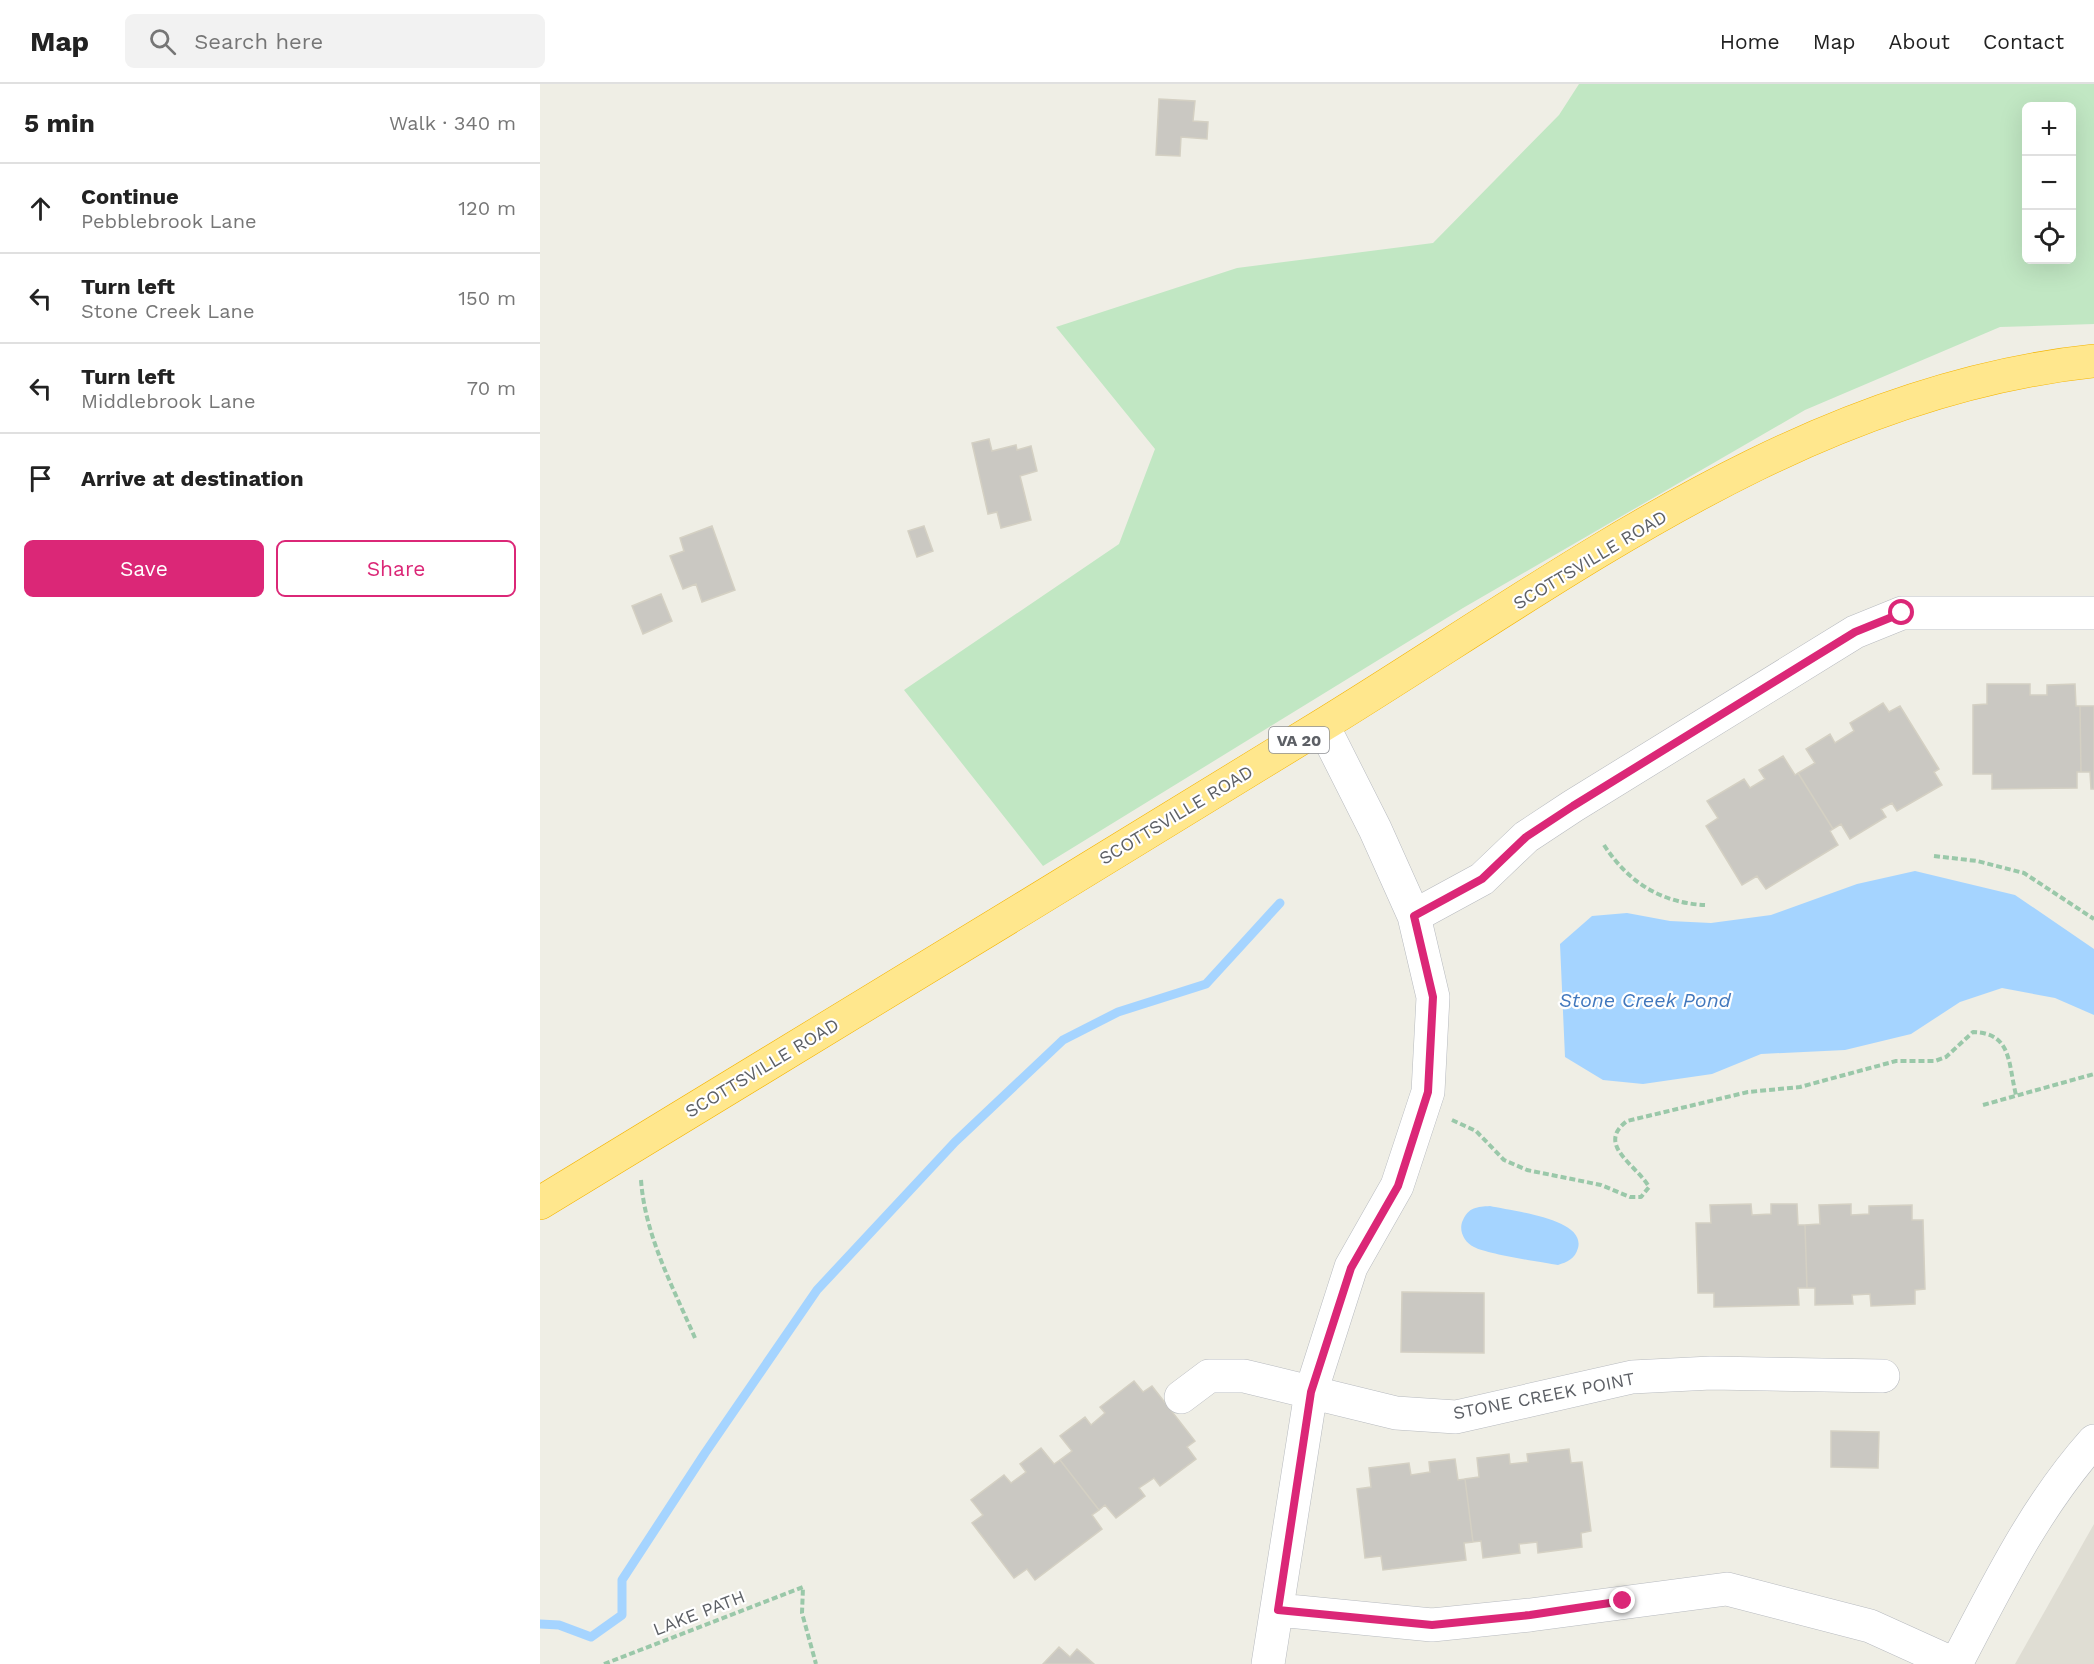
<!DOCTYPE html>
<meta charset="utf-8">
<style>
:root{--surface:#fff;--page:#f2f2f2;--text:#222;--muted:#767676;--line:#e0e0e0;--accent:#db2777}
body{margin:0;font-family:"Work Sans",sans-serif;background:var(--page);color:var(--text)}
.controls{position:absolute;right:18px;top:18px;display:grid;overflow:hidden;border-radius:9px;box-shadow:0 6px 24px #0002}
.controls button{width:54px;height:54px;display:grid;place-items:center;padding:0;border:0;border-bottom:2px solid var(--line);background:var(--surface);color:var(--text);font:30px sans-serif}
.stop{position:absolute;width:18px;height:18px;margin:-14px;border:4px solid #db2777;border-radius:50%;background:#fff}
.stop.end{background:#db2777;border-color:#fff;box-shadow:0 2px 6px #0008}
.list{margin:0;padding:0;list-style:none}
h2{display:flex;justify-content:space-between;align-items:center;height:78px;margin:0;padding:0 24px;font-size:26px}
h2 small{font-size:20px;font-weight:400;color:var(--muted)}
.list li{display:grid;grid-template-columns:39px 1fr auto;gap:18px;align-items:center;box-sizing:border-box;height:90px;padding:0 24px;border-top:2px solid var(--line)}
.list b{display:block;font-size:22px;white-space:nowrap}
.list p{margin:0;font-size:20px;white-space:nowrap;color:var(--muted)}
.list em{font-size:20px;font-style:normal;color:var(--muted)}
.actions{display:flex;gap:12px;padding:18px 24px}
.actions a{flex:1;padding:14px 0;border:2px solid var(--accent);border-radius:9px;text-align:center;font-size:21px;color:var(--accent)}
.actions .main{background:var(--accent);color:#fff}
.icon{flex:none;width:33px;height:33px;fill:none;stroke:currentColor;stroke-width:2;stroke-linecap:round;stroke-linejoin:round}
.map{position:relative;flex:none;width:1554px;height:1580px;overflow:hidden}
header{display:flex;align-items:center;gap:36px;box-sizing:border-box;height:84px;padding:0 30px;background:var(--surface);border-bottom:2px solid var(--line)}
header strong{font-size:28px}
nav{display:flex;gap:33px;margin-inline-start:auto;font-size:21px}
.search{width:420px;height:54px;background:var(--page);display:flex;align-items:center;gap:15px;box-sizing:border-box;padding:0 21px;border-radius:9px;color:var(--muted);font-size:22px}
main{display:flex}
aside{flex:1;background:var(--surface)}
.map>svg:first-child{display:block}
.education{fill:#dfddd3}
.green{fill:#c1e7c3;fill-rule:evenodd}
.water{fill:#a5d4ff}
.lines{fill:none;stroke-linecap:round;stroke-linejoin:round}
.stream{stroke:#a5d4ff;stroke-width:9}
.building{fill:#cac8c2;stroke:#d4d0c3;stroke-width:1.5}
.minor-casing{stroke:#b7babf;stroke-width:34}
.highway-casing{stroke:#f4b400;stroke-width:34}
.path{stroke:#9ac8a9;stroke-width:4;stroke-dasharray:6 3;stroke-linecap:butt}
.minor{stroke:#fff;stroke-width:33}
.highway{stroke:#ffe78d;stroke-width:33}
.route{stroke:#db2777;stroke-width:8}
.labels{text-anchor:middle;stroke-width:4.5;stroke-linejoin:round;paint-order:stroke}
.shield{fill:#fff;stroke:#8e9094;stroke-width:1.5}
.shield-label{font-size:16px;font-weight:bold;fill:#5d6066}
.street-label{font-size:18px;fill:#5d6066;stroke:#fff}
.water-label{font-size:20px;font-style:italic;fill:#4278bd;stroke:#fff}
</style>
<header>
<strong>Map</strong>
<div class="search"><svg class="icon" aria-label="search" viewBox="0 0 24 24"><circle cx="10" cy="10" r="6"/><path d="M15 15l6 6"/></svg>Search here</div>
<nav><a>Home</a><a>Map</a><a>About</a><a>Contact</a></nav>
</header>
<main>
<aside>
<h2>5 min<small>Walk · 340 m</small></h2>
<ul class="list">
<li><svg class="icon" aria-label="ahead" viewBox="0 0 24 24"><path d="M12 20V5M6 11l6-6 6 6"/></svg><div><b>Continue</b><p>Pebblebrook Lane</p></div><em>120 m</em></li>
<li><svg class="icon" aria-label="left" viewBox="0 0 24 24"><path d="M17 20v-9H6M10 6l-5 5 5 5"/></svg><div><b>Turn left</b><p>Stone Creek Lane</p></div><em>150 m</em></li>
<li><svg class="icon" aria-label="left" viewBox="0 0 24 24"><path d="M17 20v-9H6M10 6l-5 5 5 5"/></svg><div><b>Turn left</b><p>Middlebrook Lane</p></div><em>70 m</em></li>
<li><svg class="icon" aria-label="arrive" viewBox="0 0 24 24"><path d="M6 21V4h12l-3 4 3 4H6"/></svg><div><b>Arrive at destination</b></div></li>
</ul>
<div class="actions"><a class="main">Save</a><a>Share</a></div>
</aside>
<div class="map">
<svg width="1554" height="1580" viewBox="0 0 1554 1580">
<rect width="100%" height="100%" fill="#efeee5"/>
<!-- education -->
<path class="education" d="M1554,1440V1580H1475Z"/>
<!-- green -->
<path class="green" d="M1039,0H1554V240L1460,243L1265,326L923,524L503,782L364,606L579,460L615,365L516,243L697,184L893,159L1019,31ZM1486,22H1532V176H1486Z"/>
<!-- water -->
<path class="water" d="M1375,787L1475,811L1554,865V931L1515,914L1462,904L1420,918L1371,950L1305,966L1221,970L1172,990L1103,1000L1063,996L1025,973L1020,860L1052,832L1087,829L1130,837L1171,839L1231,831L1317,800Z
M950,1122C971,1127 1046,1134 1038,1164C1035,1175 1027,1178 1018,1181C1000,1178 947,1170 934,1163C924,1158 918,1146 923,1136C929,1123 937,1123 950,1122Z"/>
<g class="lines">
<!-- stream -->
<path class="stream" d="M0,1540L19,1541L51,1553L82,1531V1496L165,1369L277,1206L415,1058L523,956L578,928L666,900L740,819"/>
</g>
<!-- building -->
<path class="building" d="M619,15L655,17L653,37L668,38L667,55L641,53L640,72L616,71Z
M449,355L452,367L476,361L477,366L491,362L497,387L480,392L491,436L461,444L457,428L448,430L432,359Z
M172,442L195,506L162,518L156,500L143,505L130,472L144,467L140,454Z
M384,442L393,467L377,473L368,447Z
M121,510L132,537L103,550L92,522Z
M1447,600H1490V611H1507V601L1535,600L1536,622H1540L1541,688H1537V704L1452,705V690H1433V621L1447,620Z
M1343,619L1349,628L1360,622L1399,685L1394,688L1402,701L1357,727L1352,719L1341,725L1346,733L1310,755L1301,740L1293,745L1258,689L1275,679L1266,665L1290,650L1295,659L1314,647L1310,639Z
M1540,622H1554V705H1551L1550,688H1541Z
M1243,672L1255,691L1258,689L1293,745L1290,747L1298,761L1226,805L1217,792L1202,801L1166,742L1178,734L1167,717L1204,695L1210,704L1225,695L1219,686Z
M1211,1120L1212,1131L1231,1130V1120H1257L1258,1141H1265L1267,1204H1258L1259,1221L1174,1223V1209H1158L1156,1139H1171L1170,1121Z
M1311,1120V1131L1329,1130V1122L1372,1121V1136H1383L1385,1205L1375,1206V1220L1331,1222L1330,1210L1312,1211L1313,1220L1275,1221V1204H1267L1265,1141L1280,1140L1279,1121Z
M862,1208L944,1209V1269L861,1268Z
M594,1297L603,1308L612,1302L655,1357L647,1363L656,1375L620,1402L614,1394L599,1404L605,1412L576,1434L565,1421L559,1426L520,1376L532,1367L520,1352L545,1333L551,1341L565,1329L560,1323Z
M1291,1347L1339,1348L1338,1384L1291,1383Z
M501,1364L514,1380L520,1376L559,1426L552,1431L562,1445L495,1496L487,1485L474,1494L432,1439L443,1431L431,1416L464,1391L471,1399L486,1388L480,1380Z
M1029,1365L1031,1379L1042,1378L1051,1447L1041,1449L1042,1463L998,1469L997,1458L979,1460L980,1469L943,1474L941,1457L933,1458L925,1395L939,1393L937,1374L969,1370L970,1380L988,1378L987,1370Z
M915,1375L918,1396L925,1395L933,1458L924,1459L926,1476L843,1486L841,1472L825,1474L817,1405L831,1403L829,1384L869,1379L871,1391L890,1388L889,1378Z
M519,1563L530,1573L537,1565L554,1580H503Z"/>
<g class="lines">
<defs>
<path id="minor" d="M874,832L942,795L986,753L1033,722L1315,548L1362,529H1554
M641,1313L669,1292H704L856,1329L916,1333L1092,1293L1171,1289L1343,1292
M738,1526L892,1541L990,1531L1187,1505L1330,1542L1414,1580
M728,1580L771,1308L811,1183L857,1102L888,1008L893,913L874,832L835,745L783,642
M1416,1580C1457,1502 1495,1423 1554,1357"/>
<path id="highway" d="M0,1119C260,961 519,803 778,644C1021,495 1262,307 1554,277"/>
</defs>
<!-- minor casing -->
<use href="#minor" class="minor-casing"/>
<!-- highway casing -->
<use href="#highway" class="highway-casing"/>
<!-- path -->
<path class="path" d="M1064,761C1088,798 1121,819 1165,821
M1394,772L1437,777L1484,789L1554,835
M1443,1021L1554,990
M912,1036L936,1047L964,1076L987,1086L1061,1101L1090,1113H1101L1109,1103C1097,1081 1055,1061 1087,1037L1208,1008L1260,1003L1356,977H1395L1406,973L1433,948C1472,949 1468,979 1476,1011
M101,1096C105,1152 133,1203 155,1254
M64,1580L263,1503L262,1529L276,1580"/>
<!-- minor -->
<use href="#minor" class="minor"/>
<!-- highway -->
<use href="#highway" class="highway"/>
</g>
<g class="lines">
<!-- route -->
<path class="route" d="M1083,1517L990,1531L892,1541L738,1526L771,1308L811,1184L858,1102L888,1008L893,913L874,832L942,795L986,753L1033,722L1315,548L1362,529"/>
</g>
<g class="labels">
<!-- shield labels -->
<rect class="shield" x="729" y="643" width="60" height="26" rx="4.5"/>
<g class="shield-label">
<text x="759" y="662">VA 20</text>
</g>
<!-- street labels -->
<g class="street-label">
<text transform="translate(1050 476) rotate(-31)" y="6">SCOTTSVILLE ROAD</text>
<text transform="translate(636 731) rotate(-31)" y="6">SCOTTSVILLE ROAD</text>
<text transform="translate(222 984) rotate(-31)" y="6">SCOTTSVILLE ROAD</text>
<text transform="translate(1004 1312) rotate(-11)" y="6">STONE CREEK POINT</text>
<text transform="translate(159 1529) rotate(-21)" y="6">LAKE PATH</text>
</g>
<!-- water labels -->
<g class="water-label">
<text x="1105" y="923">Stone Creek Pond</text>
</g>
</g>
</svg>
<div class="controls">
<button>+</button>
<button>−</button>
<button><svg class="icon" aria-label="locate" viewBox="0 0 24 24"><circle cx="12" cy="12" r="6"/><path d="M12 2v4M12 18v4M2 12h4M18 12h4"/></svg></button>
</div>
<div class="stop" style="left:1362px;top:529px"></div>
<div class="stop end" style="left:1083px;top:1517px"></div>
</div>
</main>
